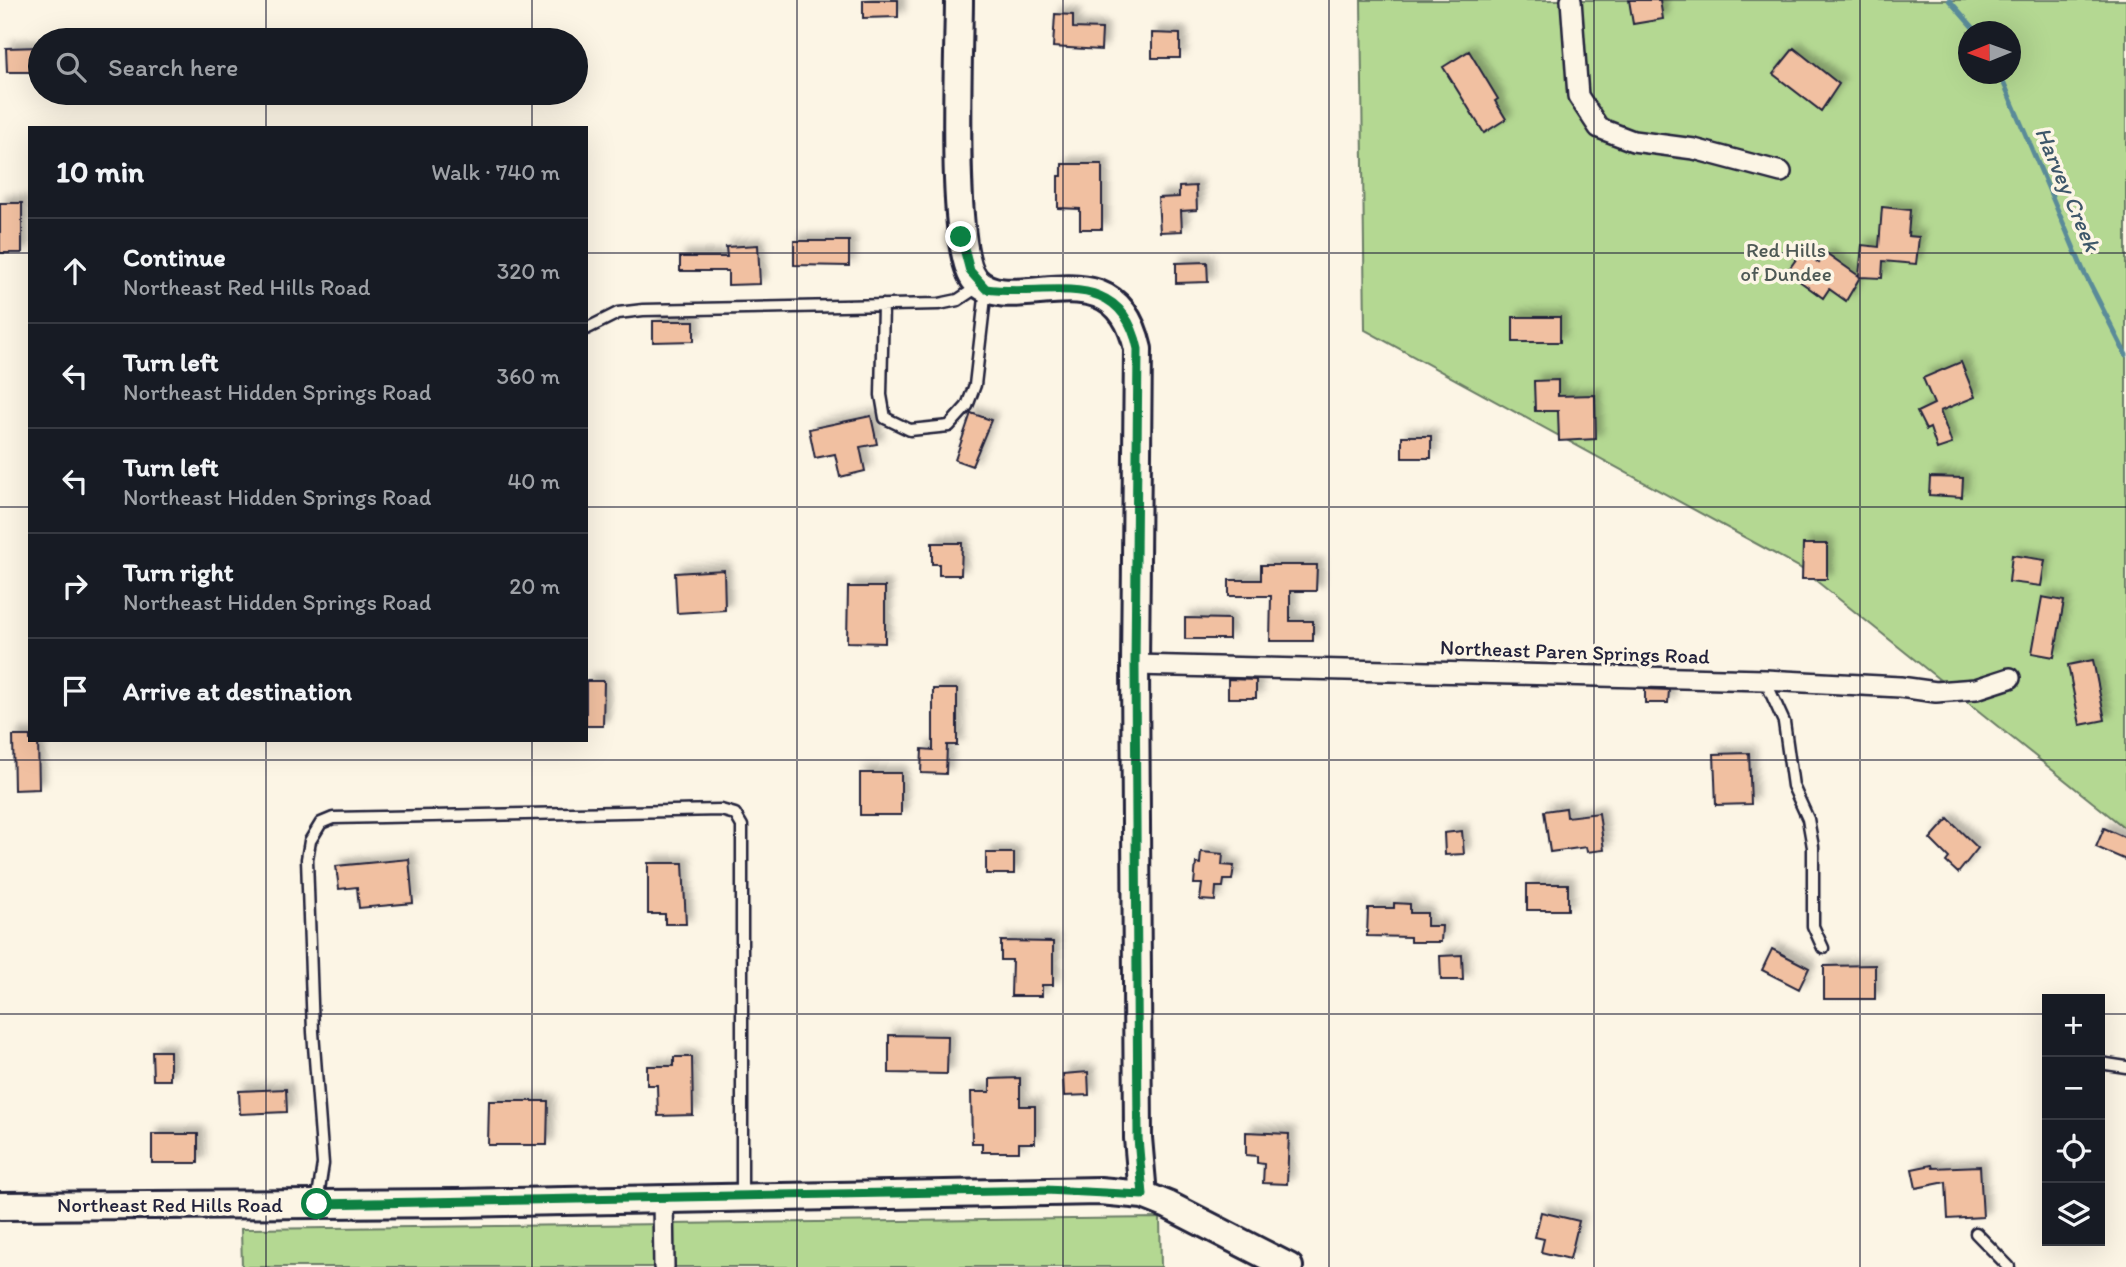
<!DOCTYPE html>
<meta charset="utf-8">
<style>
:root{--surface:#171b24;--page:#20242c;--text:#f1f3f6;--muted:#9ea1a6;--line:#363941}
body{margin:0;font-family:Itim,sans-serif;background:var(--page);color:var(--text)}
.controls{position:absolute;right:21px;bottom:21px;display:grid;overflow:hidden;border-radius:0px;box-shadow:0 7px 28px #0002}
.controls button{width:63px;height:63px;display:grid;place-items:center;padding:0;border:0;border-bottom:2px solid var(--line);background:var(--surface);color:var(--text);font:35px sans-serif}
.compass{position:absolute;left:1958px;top:21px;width:63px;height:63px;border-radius:50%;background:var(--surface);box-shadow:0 7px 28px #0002;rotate:269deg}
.stop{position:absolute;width:21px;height:21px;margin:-16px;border:5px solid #0b8043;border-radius:50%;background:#fff}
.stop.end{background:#0b8043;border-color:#fff;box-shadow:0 2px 7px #0008}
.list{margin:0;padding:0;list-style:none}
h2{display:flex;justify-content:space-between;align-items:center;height:91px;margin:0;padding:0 28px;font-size:30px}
h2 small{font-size:23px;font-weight:400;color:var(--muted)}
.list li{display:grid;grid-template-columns:46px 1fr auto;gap:21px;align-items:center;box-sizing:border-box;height:105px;padding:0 28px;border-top:2px solid var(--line)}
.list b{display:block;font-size:26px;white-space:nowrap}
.list p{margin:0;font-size:23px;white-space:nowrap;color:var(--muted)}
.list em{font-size:23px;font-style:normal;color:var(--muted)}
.icon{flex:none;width:38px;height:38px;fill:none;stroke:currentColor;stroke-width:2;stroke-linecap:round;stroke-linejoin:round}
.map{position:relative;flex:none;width:2126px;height:1267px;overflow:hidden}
.search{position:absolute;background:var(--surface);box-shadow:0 7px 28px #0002;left:28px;top:28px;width:560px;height:77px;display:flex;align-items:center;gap:18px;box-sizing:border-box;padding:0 24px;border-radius:38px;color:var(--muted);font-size:26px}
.panel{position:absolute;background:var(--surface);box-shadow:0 7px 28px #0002;left:28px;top:126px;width:560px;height:616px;border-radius:0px}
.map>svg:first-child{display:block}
.green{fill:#b4d892;stroke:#6b7d66;stroke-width:2;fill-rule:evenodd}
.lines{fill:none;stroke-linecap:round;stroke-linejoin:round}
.stream{stroke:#5a8b99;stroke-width:5}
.building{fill:#f1c0a1;stroke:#22223b;stroke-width:2;filter:url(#shadow)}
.lane-casing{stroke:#22223b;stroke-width:15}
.street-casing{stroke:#22223b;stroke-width:24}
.secondary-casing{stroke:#22223b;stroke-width:32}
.lane{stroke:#fcf5e5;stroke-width:10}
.street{stroke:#fcf5e5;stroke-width:19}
.secondary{stroke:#fcf5e5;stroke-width:26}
.route{stroke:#0b8043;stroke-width:9}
.grid{fill:none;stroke:#22223b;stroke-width:2;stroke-opacity:0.55}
.labels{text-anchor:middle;stroke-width:7;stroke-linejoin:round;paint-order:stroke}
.park-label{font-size:21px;fill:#4e5955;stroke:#fcf5e5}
.street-label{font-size:21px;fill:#22223b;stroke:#fcf5e5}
.water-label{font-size:23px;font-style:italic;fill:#3e576a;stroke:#fcf5e5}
</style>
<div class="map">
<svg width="2126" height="1267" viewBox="0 0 2126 1267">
<defs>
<filter id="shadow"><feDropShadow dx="6" dy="-6" stdDeviation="3.5" flood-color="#0004"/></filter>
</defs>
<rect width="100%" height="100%" fill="#fcf5e5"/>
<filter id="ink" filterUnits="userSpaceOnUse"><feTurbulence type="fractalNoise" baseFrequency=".0143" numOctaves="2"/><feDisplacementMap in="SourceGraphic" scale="14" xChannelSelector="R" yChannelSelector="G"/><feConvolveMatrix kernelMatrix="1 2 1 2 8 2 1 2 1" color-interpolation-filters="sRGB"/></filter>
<g filter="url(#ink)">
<!-- green -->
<path class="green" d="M1361,0H2126V829L1799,567L1365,330ZM1968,32H2010V74H1968Z
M1160,1218L1161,1267H242L241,1229Z"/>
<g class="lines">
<!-- stream -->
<path class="stream" d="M1949,0L1977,32
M2000,74L2083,270L2126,355"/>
</g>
<!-- building -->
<path class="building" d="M863,0H898V17L863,18Z
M1629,0H1660L1663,19L1633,24Z
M1055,14L1073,15V28L1102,29L1101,50L1053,47Z
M1152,33L1180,34V58H1152Z
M40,47V72H7L6,48Z
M1794,48L1839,84L1821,111L1773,74Z
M1469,51L1498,99L1495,101L1506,119L1484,133L1443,67Z
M1062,164H1102V229H1080V209L1058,208V176H1062Z
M1196,186L1197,210L1181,211L1182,231L1160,232L1158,198L1179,197V187Z
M0,203H22V253H0Z
M1882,207L1910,210L1908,236L1919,237L1916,264L1883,261L1882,278L1860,277L1846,301L1829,289L1823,298L1787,272L1802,251L1819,263L1826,253L1859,276L1862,245L1879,247Z
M794,241H849V266L794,265Z
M758,245L760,284L728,285V271H680V257H727L726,247Z
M1207,262L1208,282L1176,283V263Z
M1513,317H1560V342H1513Z
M653,321H694V341L653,342Z
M1961,362L1975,397L1940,411L1952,444L1937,449L1930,428L1926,430L1917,412L1934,404L1923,378Z
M1558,380V396L1595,395L1596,439L1559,441L1558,411H1535L1534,381Z
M971,413L991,420L972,466L955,460Z
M871,416L877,444L860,447L865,471L840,477L835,454L815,458L809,429Z
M1402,436H1431V458H1402Z
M1930,477L1963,478L1962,497L1929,495Z
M932,543H962L961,575H939V564H932Z
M1803,544H1827V579H1802Z
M2012,555L2045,560L2041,586L2009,582Z
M1261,565H1317L1316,591H1290V621H1313V641H1270L1271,596H1229V580H1261Z
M724,570L725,610L677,613L675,573Z
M848,587H885V643L847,642Z
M2042,597L2064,601L2054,657L2032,653Z
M1185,618L1229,619V639H1185Z
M2093,660L2105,720L2080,725L2068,665Z
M1228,679L1256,680V698H1228Z
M586,681H604L603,726H586Z
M933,689H957V745H947L946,774L921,773L922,749L933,750Z
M1645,689L1669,690L1668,703H1645Z
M13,736H30V740H38L39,789L14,790Z
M1749,753L1751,804L1716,805L1714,754Z
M860,773H901V815H860Z
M1566,808L1567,817L1599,813L1604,850L1587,852L1586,847L1550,852L1544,811Z
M1948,819L1978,848L1958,873L1946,862L1949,858L1930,839Z
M2104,828L2126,838V860L2096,847Z
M1462,831L1464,854L1445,855L1444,833Z
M1201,852L1223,854L1222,865L1234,866L1232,880H1224L1223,887H1216L1215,901L1200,900L1202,884H1194L1196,863L1200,864Z
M986,853H1014V874H986Z
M409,859L413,903L359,908L357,887L339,889L336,866Z
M648,863H683L686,924H665V914H648Z
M1527,884H1568V910H1527Z
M1394,903L1410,904V913H1427V926H1442L1441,942H1410V937L1367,936L1368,908H1394Z
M1001,941L1053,942V985H1042V996H1011L1012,960H1001Z
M1772,949L1809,968L1799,989L1762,970Z
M1462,955L1463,980H1441L1440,956Z
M1875,965V999H1824V966Z
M889,1035L948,1036L947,1074L889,1073Z
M152,1051H170V1080H153Z
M674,1057H692L693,1115L658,1116L657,1085H647V1066H674Z
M1088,1072L1089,1095L1064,1096L1063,1074Z
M1020,1078V1106H1035V1143H1019V1152H982V1143H972L971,1092H990V1079Z
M286,1089L287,1112L240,1114L239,1091Z
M489,1101H548L547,1145H488Z
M1246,1132L1289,1134L1287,1184L1263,1183L1264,1164L1257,1163V1156L1246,1155Z
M152,1134H198V1163H152Z
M1932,1165L1933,1168L1980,1166L1983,1217L1948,1219L1946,1182L1916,1188L1912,1169Z
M1541,1212L1579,1221L1570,1259L1541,1252L1544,1239L1535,1237Z"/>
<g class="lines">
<defs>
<path id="lane" d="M883,305L881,395L885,418L910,430L949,426L967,406L975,385L986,289
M586,329L618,313L643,310L939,304L958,300L979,286
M1765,680L1784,722L1793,786L1808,819L1813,847V926L1823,948
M2100,1063L2126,1067
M317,1203L323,1164L313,1032L307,859L310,841L321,823L333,818L721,810L735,814L742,826V1196
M1976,1233L2009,1267"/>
<path id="street" d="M1571,0L1578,96L1599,128L1633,141L1694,149L1781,172
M1135,665L1765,680L1900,687L1936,692L1976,689L2010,678
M663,1199L664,1267"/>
<path id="secondary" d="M959,0C959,50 949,250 975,280C1011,321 1114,241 1138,349L1135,665L1138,1138L1143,1195
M0,1206L457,1203L1100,1191L1143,1195L1168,1205L1289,1267"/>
</defs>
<!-- lane casing -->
<use href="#lane" class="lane-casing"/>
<!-- street casing -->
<use href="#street" class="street-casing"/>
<!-- secondary casing -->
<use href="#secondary" class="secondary-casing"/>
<!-- lane -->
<use href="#lane" class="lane"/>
<!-- street -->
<use href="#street" class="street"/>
<!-- secondary -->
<use href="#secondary" class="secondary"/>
</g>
</g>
<g class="lines" filter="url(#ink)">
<!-- route -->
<path class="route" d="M317,1204L1046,1190L1143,1195L1138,1138L1135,665L1138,349C1120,265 1048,298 986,289L970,271L961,237"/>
</g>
<!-- grid -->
<path class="grid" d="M266,0V40M532,0V40M797,0V1267M1063,0V1267M1329,0V1267M1594,0V1267M1860,0V1267M266,93V128M532,93V128M0,253H30M586,253H2126M0,507H30M586,507H2126M266,740V1267M532,740V1267M0,760H2126M0,1014H2047M2100,1014H2126"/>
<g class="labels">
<!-- park labels -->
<g class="park-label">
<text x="1786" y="257">Red Hills<tspan x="1786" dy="24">of Dundee</tspan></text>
</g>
<!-- street labels -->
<g class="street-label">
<text transform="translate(1575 652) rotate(2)" y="7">Northeast Paren Springs Road</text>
<text x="170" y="1212">Northeast Red Hills Road</text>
</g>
<!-- water labels -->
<g class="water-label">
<text transform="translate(2068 189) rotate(67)" y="8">Harvey Creek</text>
</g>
</g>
</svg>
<div class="controls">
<button>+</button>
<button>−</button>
<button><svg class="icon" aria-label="locate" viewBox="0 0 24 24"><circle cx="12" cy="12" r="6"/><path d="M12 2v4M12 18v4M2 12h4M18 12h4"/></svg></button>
<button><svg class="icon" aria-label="layers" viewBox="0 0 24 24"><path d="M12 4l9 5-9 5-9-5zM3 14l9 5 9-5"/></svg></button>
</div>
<svg class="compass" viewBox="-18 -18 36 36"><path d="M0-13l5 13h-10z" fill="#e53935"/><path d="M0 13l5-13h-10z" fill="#9ea1a6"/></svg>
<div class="stop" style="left:317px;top:1204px"></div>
<div class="stop end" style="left:961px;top:237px"></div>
<div class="search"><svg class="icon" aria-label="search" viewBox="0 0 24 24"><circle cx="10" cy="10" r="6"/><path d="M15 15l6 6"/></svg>Search here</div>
<section class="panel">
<h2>10 min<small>Walk · 740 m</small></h2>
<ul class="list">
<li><svg class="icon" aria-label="ahead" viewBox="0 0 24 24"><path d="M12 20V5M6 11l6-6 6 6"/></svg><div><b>Continue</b><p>Northeast Red Hills Road</p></div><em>320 m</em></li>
<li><svg class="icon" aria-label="left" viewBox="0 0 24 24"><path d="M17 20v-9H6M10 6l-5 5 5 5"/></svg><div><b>Turn left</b><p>Northeast Hidden Springs Road</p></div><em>360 m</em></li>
<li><svg class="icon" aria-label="left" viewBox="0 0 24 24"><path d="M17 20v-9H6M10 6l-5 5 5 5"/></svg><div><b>Turn left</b><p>Northeast Hidden Springs Road</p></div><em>40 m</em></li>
<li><svg class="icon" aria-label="right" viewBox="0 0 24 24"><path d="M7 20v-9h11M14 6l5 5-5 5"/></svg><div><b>Turn right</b><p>Northeast Hidden Springs Road</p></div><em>20 m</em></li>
<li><svg class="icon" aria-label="arrive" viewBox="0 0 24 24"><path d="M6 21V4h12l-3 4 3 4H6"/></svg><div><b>Arrive at destination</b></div></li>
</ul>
</section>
</div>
